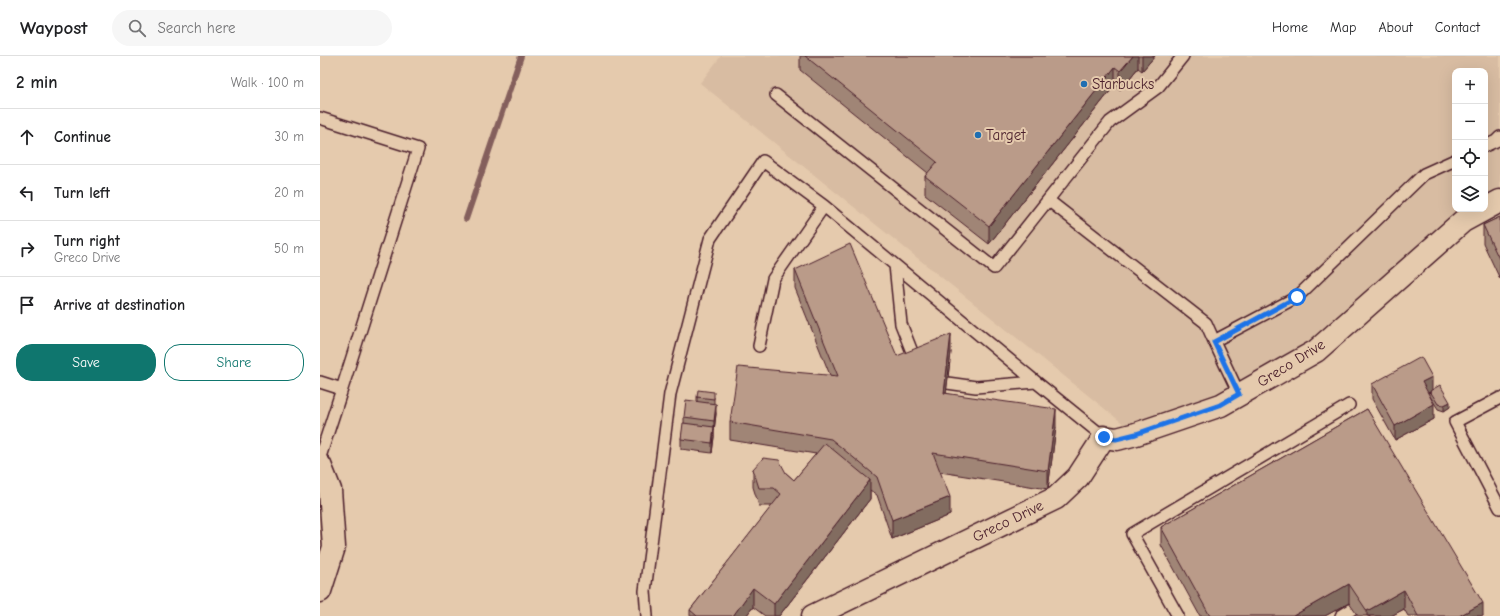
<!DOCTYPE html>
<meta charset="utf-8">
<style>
:root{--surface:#fff;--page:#f6f6f6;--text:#202124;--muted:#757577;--line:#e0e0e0;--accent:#0f766e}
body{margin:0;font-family:"Comic Neue",sans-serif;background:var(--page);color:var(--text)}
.controls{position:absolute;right:12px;top:12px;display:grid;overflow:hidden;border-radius:8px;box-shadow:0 4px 16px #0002}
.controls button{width:36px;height:36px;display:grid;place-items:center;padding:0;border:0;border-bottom:1px solid var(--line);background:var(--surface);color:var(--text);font:20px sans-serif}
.stop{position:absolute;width:12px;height:12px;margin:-9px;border:3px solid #1a73e8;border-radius:50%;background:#fff}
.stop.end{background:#1a73e8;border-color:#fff;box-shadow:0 1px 4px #0008}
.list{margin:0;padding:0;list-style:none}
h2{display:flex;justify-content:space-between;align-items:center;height:52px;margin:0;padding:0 16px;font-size:17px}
h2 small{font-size:13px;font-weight:400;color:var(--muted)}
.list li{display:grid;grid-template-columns:26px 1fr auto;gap:12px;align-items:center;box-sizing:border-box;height:56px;padding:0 16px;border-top:1px solid var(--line)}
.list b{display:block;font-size:15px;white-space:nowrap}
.list p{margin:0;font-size:13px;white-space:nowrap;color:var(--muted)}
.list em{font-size:13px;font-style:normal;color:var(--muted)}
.actions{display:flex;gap:8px;padding:12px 16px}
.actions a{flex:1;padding:9px 0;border:1px solid var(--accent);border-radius:16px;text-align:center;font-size:14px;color:var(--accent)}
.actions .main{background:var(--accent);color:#fff}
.icon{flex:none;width:22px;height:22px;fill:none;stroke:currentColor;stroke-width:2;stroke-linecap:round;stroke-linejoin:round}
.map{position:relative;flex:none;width:1180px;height:560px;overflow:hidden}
header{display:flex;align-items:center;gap:24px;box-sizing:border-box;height:56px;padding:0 20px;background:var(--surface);border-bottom:1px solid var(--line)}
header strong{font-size:19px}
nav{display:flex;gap:22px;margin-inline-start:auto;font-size:14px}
.search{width:280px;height:36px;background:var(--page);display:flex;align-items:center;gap:10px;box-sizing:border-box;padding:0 14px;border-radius:22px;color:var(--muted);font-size:15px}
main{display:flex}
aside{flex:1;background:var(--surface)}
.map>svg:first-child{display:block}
.built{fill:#d8bca2;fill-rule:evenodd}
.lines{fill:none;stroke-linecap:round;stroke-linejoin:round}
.stream{stroke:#845f5c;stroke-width:6}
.service-casing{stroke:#4a1f2b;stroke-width:14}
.minor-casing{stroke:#4a1f2b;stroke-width:25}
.service{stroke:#e5caad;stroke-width:11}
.minor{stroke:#e5caad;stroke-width:22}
.wall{fill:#a08576;stroke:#4a1f2b}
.shaded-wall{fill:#826c60;stroke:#4a1f2b}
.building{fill:#ba9b89;stroke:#4a1f2b}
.route{stroke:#1a73e8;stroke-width:5}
.poi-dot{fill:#1f6fb2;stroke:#e5caad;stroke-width:1.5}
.labels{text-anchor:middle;stroke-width:4;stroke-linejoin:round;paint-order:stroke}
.poi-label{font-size:15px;fill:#4a1f2b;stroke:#e5caad;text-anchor:start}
.street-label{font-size:15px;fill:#4a1f2b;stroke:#e5caad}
</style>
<header>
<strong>Waypost</strong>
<div class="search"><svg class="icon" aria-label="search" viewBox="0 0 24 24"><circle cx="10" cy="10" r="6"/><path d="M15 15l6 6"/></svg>Search here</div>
<nav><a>Home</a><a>Map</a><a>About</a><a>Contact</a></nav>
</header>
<main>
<aside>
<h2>2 min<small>Walk · 100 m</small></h2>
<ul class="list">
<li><svg class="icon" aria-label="ahead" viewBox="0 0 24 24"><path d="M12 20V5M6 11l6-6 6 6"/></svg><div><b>Continue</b></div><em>30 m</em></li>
<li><svg class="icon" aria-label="left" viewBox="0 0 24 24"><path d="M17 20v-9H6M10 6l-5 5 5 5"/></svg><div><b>Turn left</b></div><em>20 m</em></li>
<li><svg class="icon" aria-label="right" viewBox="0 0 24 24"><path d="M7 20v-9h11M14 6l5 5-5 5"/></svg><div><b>Turn right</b><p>Greco Drive</p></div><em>50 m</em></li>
<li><svg class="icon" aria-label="arrive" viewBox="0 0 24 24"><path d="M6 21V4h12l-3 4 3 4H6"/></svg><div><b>Arrive at destination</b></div></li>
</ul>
<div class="actions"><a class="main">Save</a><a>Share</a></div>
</aside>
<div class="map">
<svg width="1180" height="560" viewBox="0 0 1180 560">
<rect width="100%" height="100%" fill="#e5caad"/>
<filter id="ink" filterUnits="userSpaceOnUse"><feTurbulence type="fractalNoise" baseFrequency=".025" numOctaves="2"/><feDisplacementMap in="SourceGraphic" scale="8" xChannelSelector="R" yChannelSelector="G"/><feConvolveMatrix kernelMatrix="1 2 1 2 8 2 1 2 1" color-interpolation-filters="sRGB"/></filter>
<g filter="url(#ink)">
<!-- built -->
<path class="built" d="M401,0H1180V145L996,295L816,378L380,27ZM1135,15H1165V153H1135Z"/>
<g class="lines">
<!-- stream -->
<path class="stream" d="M146,163L201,0"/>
<defs>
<path id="service" d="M456,39L674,212L790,66L838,31L863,0
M0,62L98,93L22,333L0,326
M1165,90L1176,85L1180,81
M728,144L886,267L894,285
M575,209L581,268L596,306
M439,290L453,223L504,150L716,326L784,381
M620,326L656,331L716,326
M919,338L894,285L977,241L1104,118L1135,104
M1180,342L1135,366L1180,452
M0,401L22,333
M327,560L325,535L350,338L390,183L443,105L504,150
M858,560L812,478L1029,349
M1021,560L1047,544L1056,560"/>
<path id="minor" d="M0,409L10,434L14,491L0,535
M493,560L736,442L758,421L784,381L797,383L816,378L901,349L996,295L1143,165L1180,145"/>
</defs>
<!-- service casing -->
<use href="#service" class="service-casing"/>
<!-- minor casing -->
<use href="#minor" class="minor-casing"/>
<!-- service -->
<use href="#service" class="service"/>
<!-- minor -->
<use href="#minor" class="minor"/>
</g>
<!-- wall -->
<path class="wall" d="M480,0H835L822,15L818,12L800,34L795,29L669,188L605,138V120L608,117L480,14Z
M1180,161V223L1163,187V169Z
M475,214L577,300L631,296L626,337L736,371L728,433L620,416L630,459L572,483L557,439L550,434V443L459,560H445L433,551L426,560H370V554L452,450H439L433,431V413L466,417L474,424L496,398L410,384V366L510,319L475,232Z
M1052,328L1112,334L1130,351L1124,355L1118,353L1110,340V336L1108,337L1114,363L1075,384L1052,343Z
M377,341H394V347L396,358L394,375V381L392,397L361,393V383L364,367V361L377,345Z
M1047,353L1163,560H1088L1084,553L1071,560H1038L1029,547L1005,560H880L841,489V471Z"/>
<!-- shaded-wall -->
<path class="shaded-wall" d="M813,0H818V12L800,34V15Z
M822,0H835L822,15Z
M795,11V29L669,188V170Z
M631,278V296L624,355V337Z
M1112,321V335L1102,340V326Z
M1130,346V351L1124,355V349Z
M396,348V358L394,375V365Z
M1114,348V363L1075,384V370Z
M736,353V371L728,433V415Z
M394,371V381L392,397V387Z
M550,424V443L459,560H454V548Z
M630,441V459L572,483V464Z
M1029,528V547L1005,560H973Z
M433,532V551L426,560H413Z
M1084,534V553L1071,560H1047V555Z
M1163,547V560H1139Z"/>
<!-- building -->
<path class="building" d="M485,0H813L800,15L795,11L669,170L605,120L617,106Z
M1180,161V205L1163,169Z
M530,188L577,300L631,278L624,337L736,353L728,415L613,397L630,441L572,464L557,421L511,383L410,366L418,311L518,320L475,214Z
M1101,301L1112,321L1102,326L1114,348L1075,370L1052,328Z
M1120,329L1130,346L1124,349L1118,348L1110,335Z
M378,334L394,336V343L377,341Z
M366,344L396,348L394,365L364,361Z
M1047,353L1163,547L1139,560H1098L1084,534L1047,555L1029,528L973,560H890L841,471Z
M363,367L394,371L392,387L361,383Z
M505,387L550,424L454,548L433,532L413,560H377L370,554L461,438L454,432H439L433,413L443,402L459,404L466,417L474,424Z"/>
</g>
<g class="lines" filter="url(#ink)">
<!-- route -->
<path class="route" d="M784,381L796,383L816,378L900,349L919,338L894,286L977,241"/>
</g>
<!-- markers -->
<g class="poi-dot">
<circle cx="764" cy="28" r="4"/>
<circle cx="658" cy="79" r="4"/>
</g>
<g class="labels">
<!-- poi labels -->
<g class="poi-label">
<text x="772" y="33">Starbucks</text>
<text x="666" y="84">Target</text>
</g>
<!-- street labels -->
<g class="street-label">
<text transform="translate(971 307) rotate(-32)" y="5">Greco Drive</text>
<text transform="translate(688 465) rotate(-26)" y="5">Greco Drive</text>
</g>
</g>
</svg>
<div class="controls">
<button>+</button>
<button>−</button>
<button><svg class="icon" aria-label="locate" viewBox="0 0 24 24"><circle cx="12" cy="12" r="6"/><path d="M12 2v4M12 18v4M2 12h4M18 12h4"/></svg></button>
<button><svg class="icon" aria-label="layers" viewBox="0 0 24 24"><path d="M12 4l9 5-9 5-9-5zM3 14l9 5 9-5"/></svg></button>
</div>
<div class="stop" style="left:977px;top:241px"></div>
<div class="stop end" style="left:784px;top:381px"></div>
</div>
</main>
